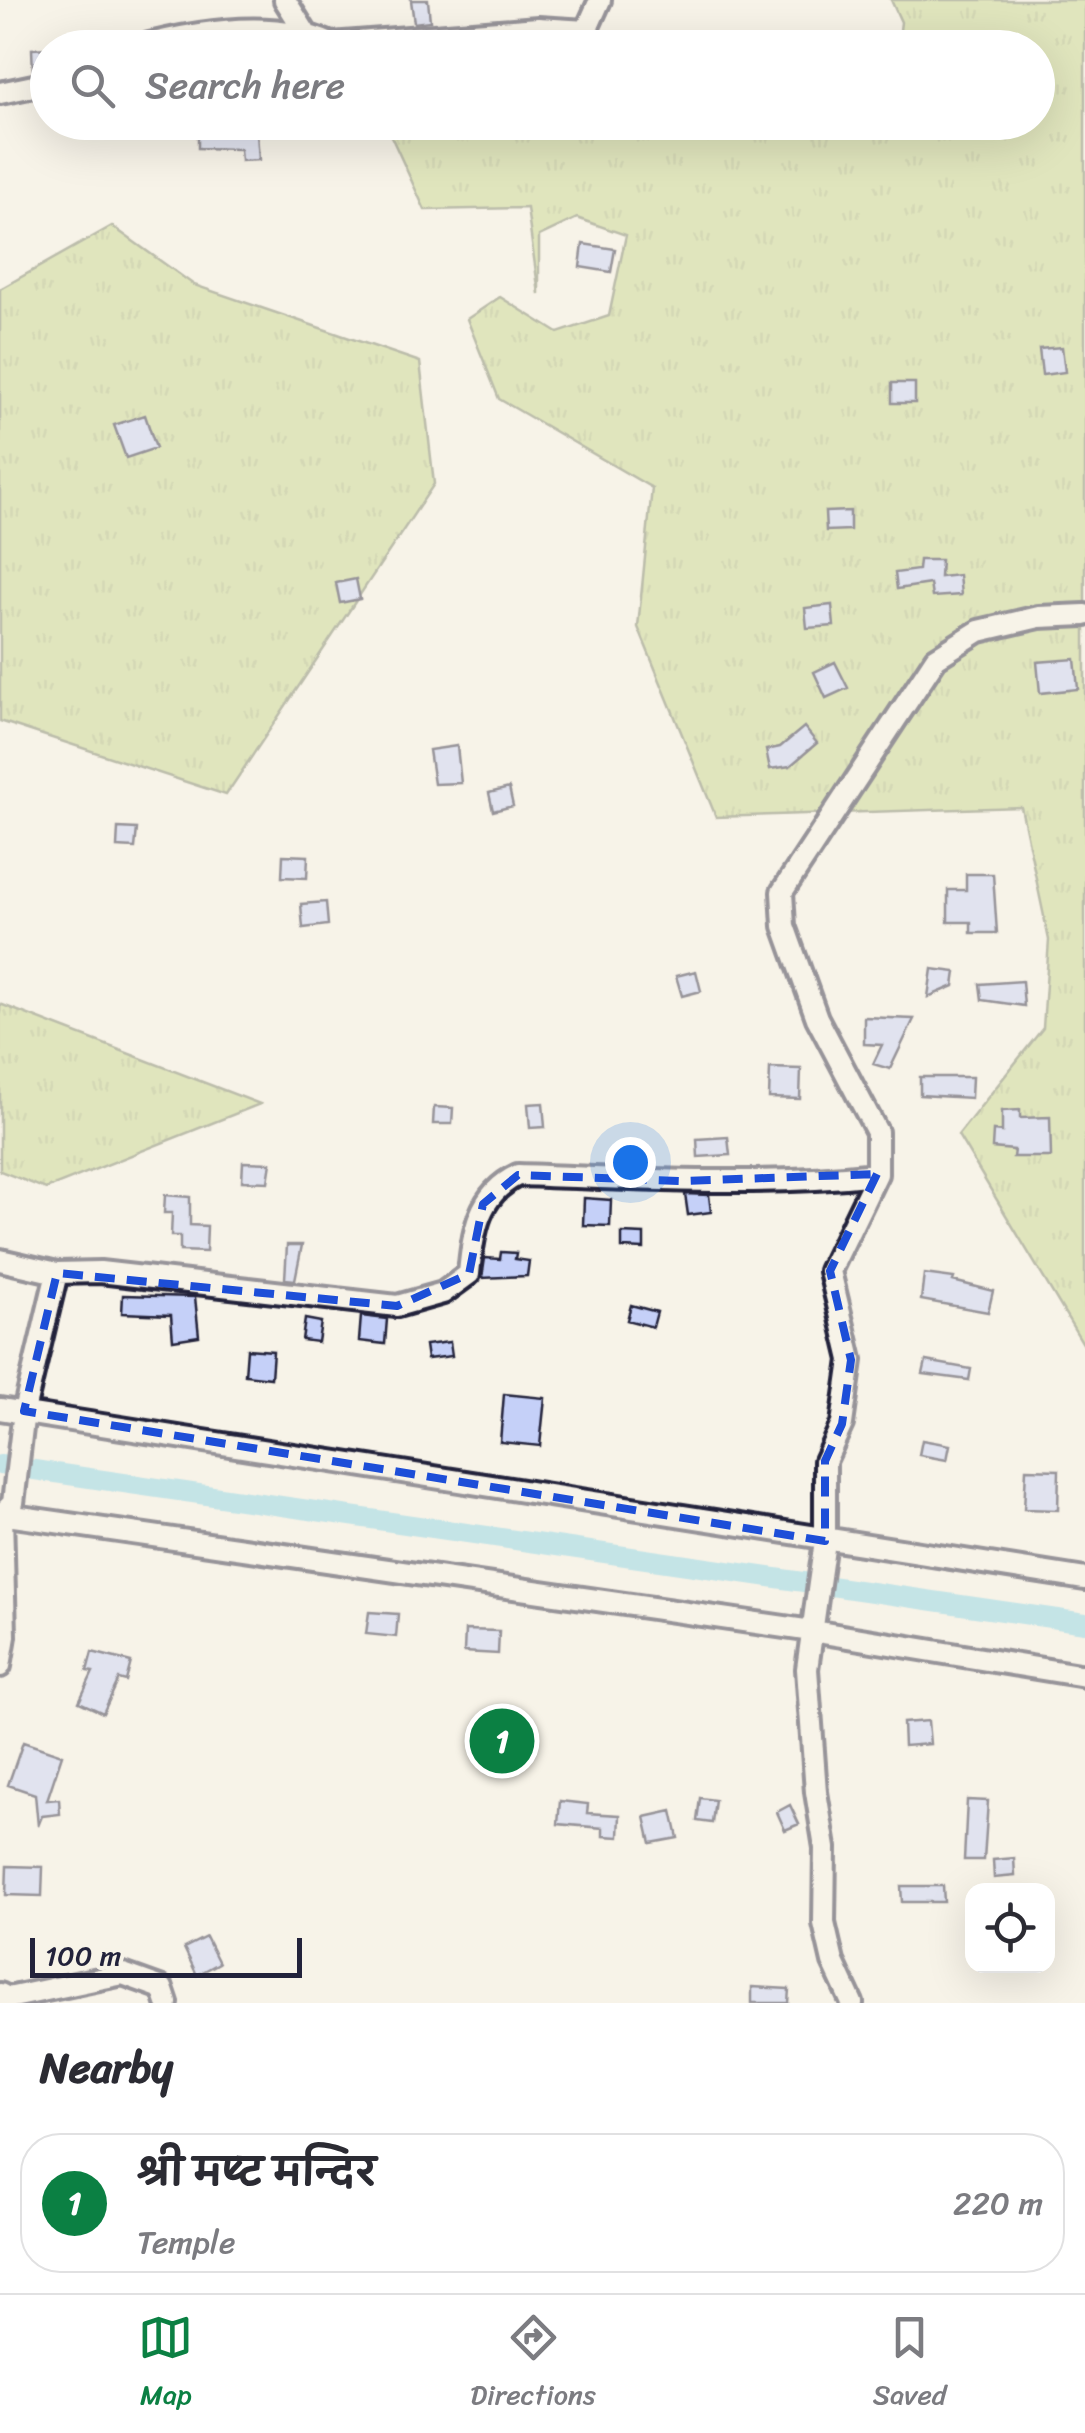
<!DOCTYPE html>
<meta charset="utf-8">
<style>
:root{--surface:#fff;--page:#f2f2f3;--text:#2b2b33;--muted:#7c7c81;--line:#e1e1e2;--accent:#0b8043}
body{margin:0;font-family:Sriracha,"Playpen Sans Deva",sans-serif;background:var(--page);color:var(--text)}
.controls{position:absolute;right:30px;bottom:30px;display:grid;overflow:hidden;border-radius:20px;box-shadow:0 10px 40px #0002}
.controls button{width:90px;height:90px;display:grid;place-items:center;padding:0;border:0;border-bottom:2px solid var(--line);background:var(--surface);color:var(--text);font:50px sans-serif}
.scale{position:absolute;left:30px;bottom:25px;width:272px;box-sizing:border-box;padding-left:10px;border:5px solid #22223b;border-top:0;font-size:28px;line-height:35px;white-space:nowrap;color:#22223b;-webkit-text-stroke:8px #f7f3e8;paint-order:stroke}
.you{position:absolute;left:630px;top:1162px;width:35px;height:35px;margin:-25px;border:8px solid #fff;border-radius:50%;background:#1a73e8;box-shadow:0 0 0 15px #1a73e833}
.badge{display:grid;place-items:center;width:65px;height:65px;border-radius:50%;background:var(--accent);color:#fff;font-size:32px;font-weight:700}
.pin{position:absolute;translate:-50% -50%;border:5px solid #fff;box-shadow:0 2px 10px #0006}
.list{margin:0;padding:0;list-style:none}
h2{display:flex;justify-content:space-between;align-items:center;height:130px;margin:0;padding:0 40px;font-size:42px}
h2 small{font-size:32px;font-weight:400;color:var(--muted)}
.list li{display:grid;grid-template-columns:65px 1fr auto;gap:30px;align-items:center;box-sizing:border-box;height:140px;margin:0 20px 20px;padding:0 20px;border:2px solid var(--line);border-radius:40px}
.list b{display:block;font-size:38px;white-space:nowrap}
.list p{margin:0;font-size:32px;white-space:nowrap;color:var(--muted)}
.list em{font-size:32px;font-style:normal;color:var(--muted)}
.icon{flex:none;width:55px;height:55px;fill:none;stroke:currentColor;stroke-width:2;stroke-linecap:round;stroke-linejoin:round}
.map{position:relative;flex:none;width:1085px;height:2003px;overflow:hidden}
.search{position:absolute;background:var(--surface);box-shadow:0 10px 40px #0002;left:30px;right:30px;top:30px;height:110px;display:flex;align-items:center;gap:25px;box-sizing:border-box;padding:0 35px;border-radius:55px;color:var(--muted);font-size:38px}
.sheet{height:290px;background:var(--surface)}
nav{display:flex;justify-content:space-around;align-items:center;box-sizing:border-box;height:140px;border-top:2px solid var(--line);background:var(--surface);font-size:28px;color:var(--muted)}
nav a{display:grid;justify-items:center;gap:5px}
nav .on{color:var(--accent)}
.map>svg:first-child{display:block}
.grass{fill:url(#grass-tufts);stroke:#737c62;stroke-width:2.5}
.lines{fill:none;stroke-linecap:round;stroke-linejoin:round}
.canal{stroke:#86d3e5;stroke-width:20}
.building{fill:#c5d0f8;stroke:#22223b;stroke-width:2.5}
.minor-casing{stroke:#22223b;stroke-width:28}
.minor{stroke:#f7f3e8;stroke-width:20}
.marked{fill:none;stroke:#1d4ed8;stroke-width:8;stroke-dasharray:20 12;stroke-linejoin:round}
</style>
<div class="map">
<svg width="1085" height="2003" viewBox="0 0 1085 2003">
<defs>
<pattern id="grass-tufts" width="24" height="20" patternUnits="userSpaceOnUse" patternTransform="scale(2.5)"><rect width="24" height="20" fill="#c4d68a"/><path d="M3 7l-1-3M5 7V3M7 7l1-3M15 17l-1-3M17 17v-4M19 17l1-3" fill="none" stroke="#a8b778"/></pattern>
</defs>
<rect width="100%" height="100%" fill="#f7f3e8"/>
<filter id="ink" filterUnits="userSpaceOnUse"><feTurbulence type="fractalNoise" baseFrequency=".01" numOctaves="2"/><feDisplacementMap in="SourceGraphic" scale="20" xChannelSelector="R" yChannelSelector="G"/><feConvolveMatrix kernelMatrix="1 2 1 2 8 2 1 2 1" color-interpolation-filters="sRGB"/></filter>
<g filter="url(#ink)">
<!-- grass -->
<path class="grass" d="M891,0H1085V1347L958,1135L1043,1028L1049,940L1021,807L716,817L638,627L652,488L499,399L467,319L500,297L558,333L609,316L626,235L577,218L539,236V294L527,208L425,210L385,123L642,122L756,135L786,122H1038V48L898,47L901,22Z
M112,226L194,285L420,362L434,484L226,795L0,721V289Z
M0,1004L260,1104L46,1189L0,1171Z"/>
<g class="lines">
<!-- canal -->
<path class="canal" d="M0,1465L1085,1623"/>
</g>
<!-- building -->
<path class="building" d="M411,0H428L430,21L414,23Z
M48,48V70L33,72L32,49Z
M257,133L259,160L241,161L240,149L198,148V137L206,134Z
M583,244L615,249L611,272L580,267Z
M1062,347L1065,372L1042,375L1039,349Z
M892,383H915V403H892Z
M145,415L156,448L126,458L114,425Z
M850,511V530L826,531L825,512Z
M919,560H941L940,577L959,575L961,595L932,597L930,584L897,589L895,573L918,570Z
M356,579L360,599L340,603L336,583Z
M832,605L834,626L807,628L805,608Z
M1075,659L1078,689L1040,693L1037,662Z
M835,662L848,688L826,698L814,672Z
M804,727L817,743L790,766L770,769L766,750L780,747Z
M457,746L461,783L434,784L429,750Z
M509,788L513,806L493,811L489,793Z
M118,828L137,829L135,848L117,847Z
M283,855L308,856L307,878L282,877Z
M966,874H993L997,933H971V922H948V890H966Z
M326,902L328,925L303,928L301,904Z
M932,969L956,972L954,986L928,997Z
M696,971L701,991L682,996L676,976Z
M1022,981L1024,1006L982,1000L980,984Z
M864,1017L914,1019L890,1069L873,1064L882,1045L864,1044Z
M770,1068L801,1069L800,1099L769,1098Z
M920,1077H972L971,1098L920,1095Z
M543,1103L545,1127L530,1128L528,1104Z
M434,1107L453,1108L452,1124H433Z
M1020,1110V1118L1050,1117L1051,1157H1013L1014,1150L992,1148L993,1131L1002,1132V1111Z
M728,1137L730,1155L698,1157L697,1139Z
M243,1162L271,1163L268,1182L242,1181Z
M685,1194L709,1195L711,1212L688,1215Z
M165,1195L190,1197V1225L207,1226L206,1252L180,1251V1236H171L172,1213H164Z
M584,1198L611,1200L610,1226L583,1225Z
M622,1233L644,1234V1249L622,1248Z
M287,1245H302L295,1280L285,1279Z
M501,1252L516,1253L515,1259L529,1261L527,1276L482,1278L485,1258L500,1259Z
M924,1274L954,1278L953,1281L993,1291L988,1312L921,1300Z
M123,1295L195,1297L199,1336L173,1340L171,1315L122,1313Z
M631,1305L657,1312L653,1327L627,1320Z
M361,1316L387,1319L385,1344L359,1341Z
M305,1319L321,1322L318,1342L302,1340Z
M450,1342L452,1356L427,1359L425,1345Z
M247,1349L273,1351L271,1378L245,1375Z
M926,1361L971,1369L969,1380L923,1374Z
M504,1394L545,1398L540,1446L500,1442Z
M922,1440L950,1445L947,1460L919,1455Z
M1026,1469L1059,1470L1058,1510L1024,1509Z
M369,1612L398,1614L396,1637L366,1634Z
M465,1630L499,1631L498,1654L464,1652Z
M92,1652L131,1662L126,1681L119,1679L103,1713L79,1702L93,1672L87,1671Z
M928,1721L930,1744L904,1746L903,1723Z
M23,1742L62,1755L47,1800L59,1799L60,1814L42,1816L38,1826L35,1794L8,1785Z
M700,1798L715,1800L712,1823L697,1821Z
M967,1800L988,1801L984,1860H964Z
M560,1801L588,1804L587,1813L620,1815L619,1837L603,1836V1828L558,1824Z
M790,1805L799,1824L785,1830L777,1812Z
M672,1811L678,1838L651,1843L645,1817Z
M1014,1858L1015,1876L994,1878L993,1860Z
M7,1866L43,1867L42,1896L6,1895Z
M901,1886H943L944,1902H902Z
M206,1937L219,1963L197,1975L184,1948Z
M752,1987L789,1989L788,2003H752Z"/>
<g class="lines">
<defs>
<path id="minor" d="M285,0L305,32
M134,48C193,32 274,18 331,44L538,28L586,31L600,0
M0,93L48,83
M0,1260L57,1273
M0,1409L1085,1579
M0,1514L812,1631L1085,1676
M0,1666L5,1636L2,1514L13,1503L24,1411L57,1273L100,1272L397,1306L443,1293L469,1274C473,1232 478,1194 518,1175C638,1179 758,1187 877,1174
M0,1994L8,1998L123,1974L162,1988L167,2003
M852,2003L833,1962L824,1923L825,1848L816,1792L807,1669L825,1541V1461L842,1424L851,1360L830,1271L877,1174V1132L817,1018L784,926L782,892L936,658L979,631L1039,617L1085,615"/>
</defs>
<!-- minor casing -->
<use href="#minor" class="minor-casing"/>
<!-- minor -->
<use href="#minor" class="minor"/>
</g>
</g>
<!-- marked area -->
<path d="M0 0H1085V2003H0ZM877,1174L830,1271L851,1360L842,1424L825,1461V1541L24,1411L57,1273L397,1306L469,1274L483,1204L518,1175L682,1181Z" fill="#f7f3e8" fill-opacity=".55" fill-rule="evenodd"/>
<path class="marked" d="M877,1174L830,1271L851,1360L842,1424L825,1461V1541L24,1411L57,1273L397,1306L469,1274L483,1204L518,1175L682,1181Z"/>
</svg>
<div class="controls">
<button><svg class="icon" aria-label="locate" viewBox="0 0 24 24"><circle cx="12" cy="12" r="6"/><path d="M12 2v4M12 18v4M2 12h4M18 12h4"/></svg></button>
</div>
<div class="scale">100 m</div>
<div class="you"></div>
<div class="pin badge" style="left:502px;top:1741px">1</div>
<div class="search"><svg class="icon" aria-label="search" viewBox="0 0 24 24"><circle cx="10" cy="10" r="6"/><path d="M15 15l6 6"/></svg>Search here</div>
</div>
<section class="sheet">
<h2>Nearby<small></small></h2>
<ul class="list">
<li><span class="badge">1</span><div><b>श्री मष्ट मन्दिर</b><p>Temple</p></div><em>220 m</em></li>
</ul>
</section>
<nav>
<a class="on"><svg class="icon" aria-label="map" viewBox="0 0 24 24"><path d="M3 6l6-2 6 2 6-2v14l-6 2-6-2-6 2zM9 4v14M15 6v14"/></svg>Map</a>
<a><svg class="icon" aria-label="directions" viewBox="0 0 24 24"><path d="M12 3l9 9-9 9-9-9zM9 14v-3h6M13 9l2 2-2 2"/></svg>Directions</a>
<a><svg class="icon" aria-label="saved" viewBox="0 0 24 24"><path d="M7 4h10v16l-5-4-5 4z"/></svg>Saved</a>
</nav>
